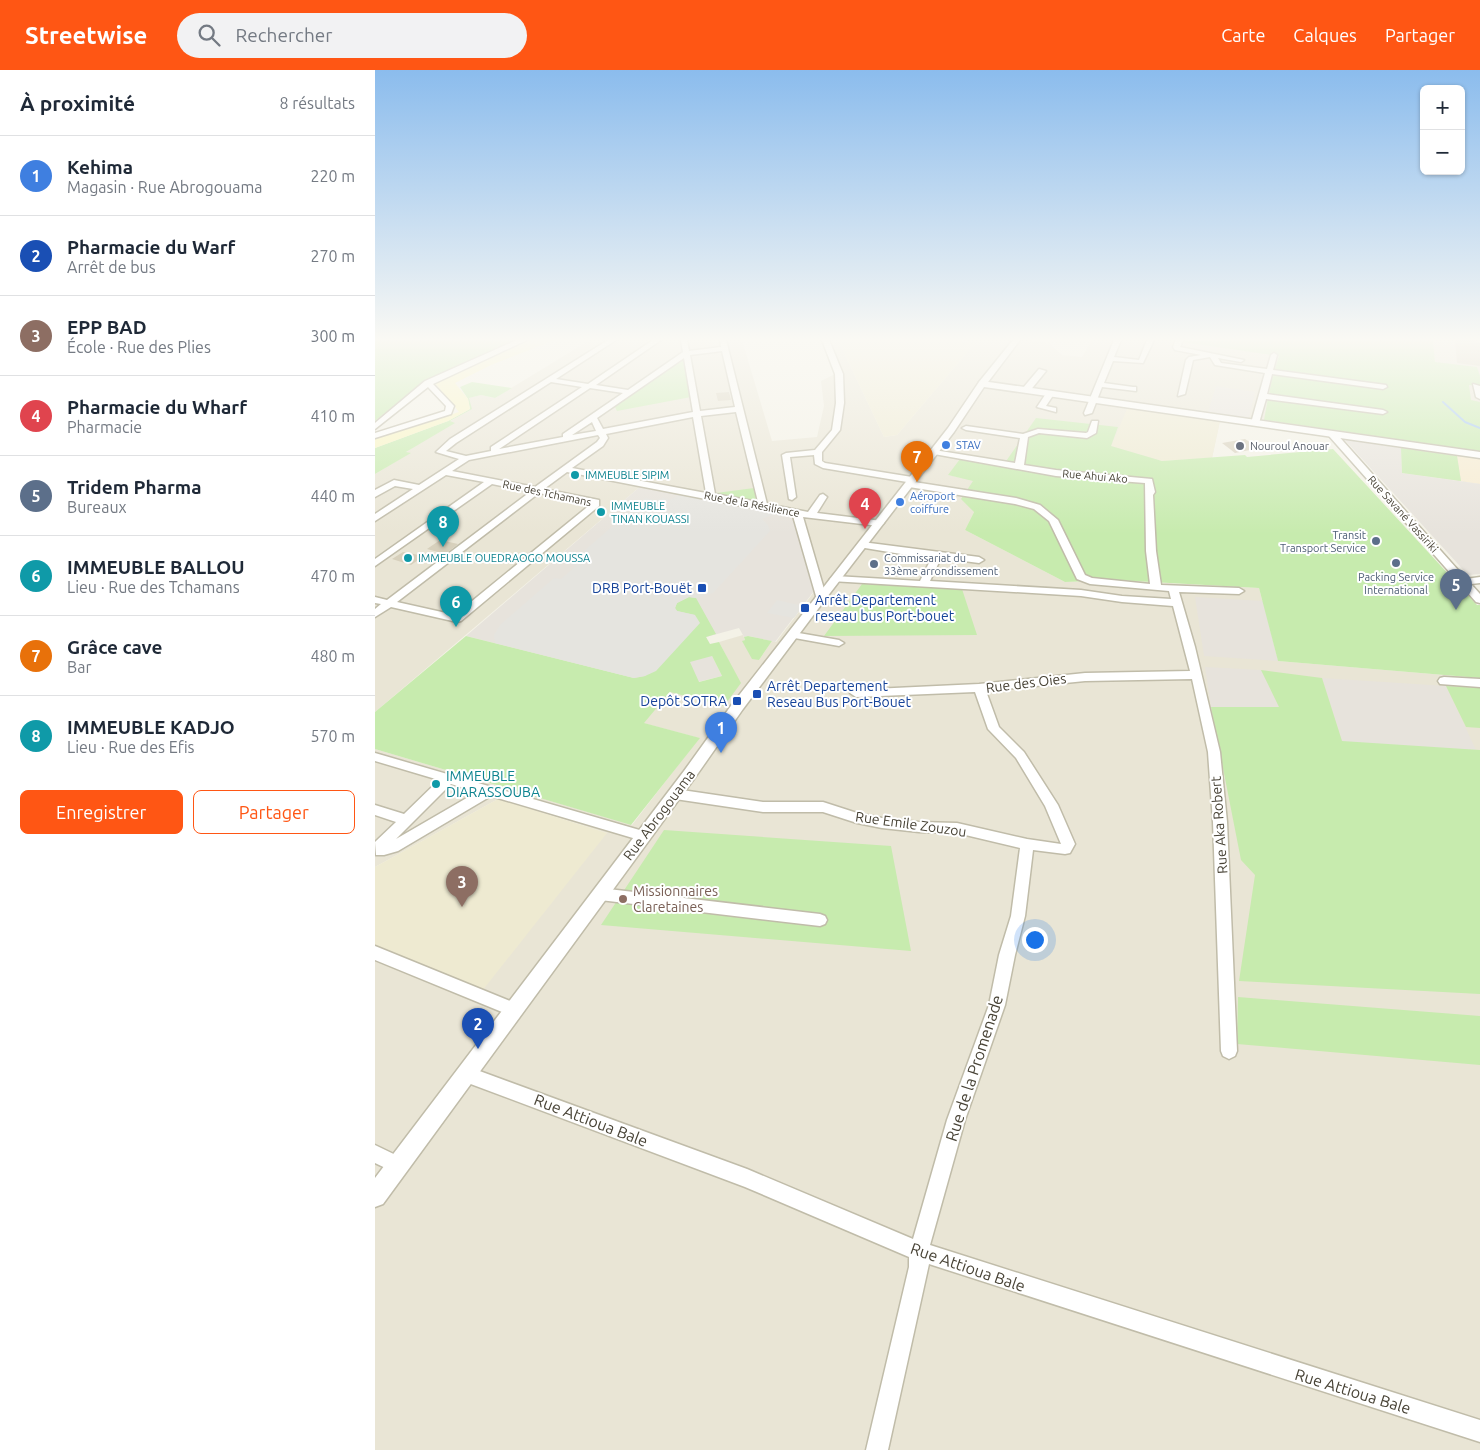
<!DOCTYPE html>
<html lang="fr">
<meta charset="utf-8">
<style>
:root{--surface:#fff;--page:#f2f2f3;--text:#1f2937;--muted:#747a83;--line:#e0e1e3;--accent:#ff5614}
body{margin:0;font-family:Ubuntu,sans-serif;background:var(--page);color:var(--text)}
.controls{position:absolute;right:15px;top:15px;display:grid;overflow:hidden;border-radius:8px;box-shadow:0 1px 4px #0004}
.controls button{width:45px;height:45px;display:grid;place-items:center;padding:0;border:0;border-bottom:1px solid var(--line);background:var(--surface);color:var(--text);font:25px sans-serif}
.you{position:absolute;left:659px;top:869px;width:18px;height:18px;margin:-12px;border:4px solid #fff;border-radius:50%;background:#1a73e8;box-shadow:0 0 0 8px #1a73e833}
.badge{display:grid;place-items:center;width:32px;height:32px;border-radius:50%;background:var(--accent);color:#fff;font-size:16px;font-weight:700}
.pin{position:absolute;translate:-50% -41px;filter:drop-shadow(0 1px 2px #0008)}
.pin::after{content:'';position:absolute;top:26px;width:18px;height:15px;background:inherit;clip-path:polygon(0 0,100% 0,50% 100%)}
.list{margin:0;padding:0;list-style:none}
h2{display:flex;justify-content:space-between;align-items:center;height:65px;margin:0;padding:0 20px;font-size:21px}
h2 small{font-size:16px;font-weight:400;color:var(--muted)}
.list li{display:grid;grid-template-columns:32px 1fr auto;gap:15px;align-items:center;box-sizing:border-box;height:80px;padding:0 20px;border-top:1px solid var(--line)}
.list b{display:block;font-size:19px;white-space:nowrap}
.list p{margin:0;font-size:16px;white-space:nowrap;color:var(--muted)}
.list em{font-size:16px;font-style:normal;color:var(--muted)}
.actions{display:flex;gap:10px;padding:15px 20px}
.actions a{flex:1;padding:11px 0;border:1px solid var(--accent);border-radius:8px;text-align:center;font-size:18px;color:var(--accent)}
.actions .main{background:var(--accent);color:#fff}
.icon{flex:none;width:28px;height:28px;fill:none;stroke:currentColor;stroke-width:2;stroke-linecap:round;stroke-linejoin:round}
.map{position:relative;flex:none;width:1105px;height:1380px;overflow:hidden}
header{display:flex;align-items:center;gap:30px;box-sizing:border-box;height:70px;padding:0 25px;background:var(--accent);color:#fff}
header strong{font-size:24px}
nav{display:flex;gap:28px;margin-inline-start:auto;font-size:18px}
.search{width:350px;height:45px;background:var(--page);display:flex;align-items:center;gap:12px;box-sizing:border-box;padding:0 18px;border-radius:28px;color:var(--muted);font-size:19px}
main{display:flex}
aside{flex:1;background:var(--surface)}
.map>svg:first-child{display:block}
.residential{fill:#e9e5d5}
.commercial{fill:#f7ecd2}
.industrial{fill:#e7e3dc}
.education{fill:#eeead1}
.green{fill:#c7ebae;fill-rule:evenodd}
.sand{fill:#faf6c2}
.parking{fill:#e5e4df}
.lines{fill:none;stroke-linecap:round;stroke-linejoin:round}
.stream{stroke:#a1c7f4;stroke-width:2}
.building{fill:#d7d0bc}
.minor-casing{stroke:#c0bca9;stroke-width:3}
.tertiary-casing{stroke:#c0bca9;stroke-width:3}
.minor{fill:#fff;fill-rule:evenodd}
.tertiary{fill:#fff;fill-rule:evenodd}
.shop-dot{fill:#3f7fe0;stroke:#fff;stroke-width:2}
.worship-dot{fill:#6b7280;stroke:#fff;stroke-width:2}
.culture-dot{fill:#0f9aa8;stroke:#fff;stroke-width:2}
.service-dot{fill:#5c6f8a;stroke:#fff;stroke-width:2}
.transit-dot{fill:#1a4fb4;stroke:#fff;stroke-width:2}
.education-dot{fill:#8d6e63;stroke:#fff;stroke-width:2}
.labels{text-anchor:middle;stroke-width:4;stroke-linejoin:round;paint-order:stroke}
.far-shop-label{font-size:11px;fill:#366cbe;stroke:#fff;text-anchor:start}
.far-worship-label{font-size:11px;fill:#5b616d;stroke:#fff;text-anchor:start}
.far-culture-label{font-size:11px;fill:#0d838f;stroke:#fff;text-anchor:start}
.far-street-label{font-size:11px;fill:#484336;stroke:#fff}
.far-service-label{font-size:11px;fill:#4e5e75;stroke:#fff;text-anchor:end}
.transit-label{font-size:14px;fill:#164399;stroke:#fff;text-anchor:end}
.street-label{font-size:14px;fill:#484336;stroke:#fff}
.culture-label{font-size:14px;fill:#0d838f;stroke:#fff;text-anchor:start}
.education-label{font-size:14px;fill:#785e54;stroke:#fff;text-anchor:start}
.near-street-label{font-size:16px;fill:#484336;stroke:#fff}
</style>
<header>
<strong>Streetwise</strong>
<div class="search"><svg class="icon" aria-label="search" viewBox="0 0 24 24"><circle cx="10" cy="10" r="6"/><path d="M15 15l6 6"/></svg>Rechercher</div>
<nav><a>Carte</a><a>Calques</a><a>Partager</a></nav>
</header>
<main>
<aside>
<h2>À proximité<small>8 résultats</small></h2>
<ul class="list">
<li><span class="badge" style="background:#3f7fe0">1</span><div><b>Kehima</b><p>Magasin · Rue Abrogouama</p></div><em>220 m</em></li>
<li><span class="badge" style="background:#1a4fb4">2</span><div><b>Pharmacie du Warf</b><p>Arrêt de bus</p></div><em>270 m</em></li>
<li><span class="badge" style="background:#8d6e63">3</span><div><b>EPP BAD</b><p>École · Rue des Plies</p></div><em>300 m</em></li>
<li><span class="badge" style="background:#e0444e">4</span><div><b>Pharmacie du Wharf</b><p>Pharmacie</p></div><em>410 m</em></li>
<li><span class="badge" style="background:#5c6f8a">5</span><div><b>Tridem Pharma</b><p>Bureaux</p></div><em>440 m</em></li>
<li><span class="badge" style="background:#0f9aa8">6</span><div><b>IMMEUBLE BALLOU</b><p>Lieu · Rue des Tchamans</p></div><em>470 m</em></li>
<li><span class="badge" style="background:#e8710a">7</span><div><b>Grâce cave</b><p>Bar</p></div><em>480 m</em></li>
<li><span class="badge" style="background:#0f9aa8">8</span><div><b>IMMEUBLE KADJO</b><p>Lieu · Rue des Efis</p></div><em>570 m</em></li>
</ul>
<div class="actions"><a class="main">Enregistrer</a><a>Partager</a></div>
</aside>
<div class="map">
<svg width="1105" height="1380" viewBox="0 0 1105 1380">
<rect width="100%" height="100%" fill="#f4f2e7"/>
<!-- residential -->
<path class="residential" d="M215,270H367L397,371L442,367L449,336L446,311L460,304L445,270H463L509,367L522,365L600,273L586,270H652L674,273L687,285L707,287L717,270H801L1011,301L1105,361V414L1027,403L1026,377L845,351L837,388L629,395L573,405L598,410L599,442L590,460L690,512L741,510L884,518L903,591L1105,608V1380H0V878L232,763L123,729L0,797V679L257,755L324,668L268,653L295,622L365,613L344,572L368,565L370,570L368,571L384,590L397,571L401,572L439,522L267,415L0,642V404L35,383H30L74,352L96,339L93,328L106,325L120,328Z
M1058,270H1105V355L1096,330L1060,292Z"/>
<!-- commercial -->
<path class="commercial" d="M1082,386L1105,389V414L1086,411Z"/>
<!-- industrial -->
<path class="industrial" d="M841,316L880,322L874,348L833,342Z
M969,369L1026,378L1027,403L1105,414V504L1093,505Z
M267,415L417,444L439,521L400,572L374,566L369,567L364,558L331,567L337,586L347,606L299,618L91,566Z
M820,527L888,531L903,591L829,586Z
M830,597L886,600L904,637H836Z
M947,608L1071,616L1101,680L1069,678L973,689Z"/>
<!-- education -->
<path class="education" d="M463,270H581L600,273L522,365L509,367Z
M753,337L845,351L837,388L787,391L736,376Z
M123,729L232,763L107,921L0,878V797Z"/>
<!-- green -->
<path class="green" d="M0,270H141L48,312L0,351Z
M1058,270L1060,292L1102,297L1105,306V316L1094,315L1096,330L1105,332V381L889,350L893,328L1011,344V340L894,324L898,304L1011,319V317L899,302L904,286L800,271Z
M309,285L316,327L242,341L239,335Z
M97,312L137,318L120,328L106,325L94,328L97,339L75,351L80,353L31,382L36,383L0,404V378L73,351L95,339L93,329L85,317Z
M661,348L743,357L736,376L787,391L870,385L872,387L958,379L1102,535H1105V608L903,591L884,518L741,510L690,512L590,460L599,442L586,429L598,411L573,405L585,389L629,394Z
M1026,378L1082,386L1086,411L1027,403Z
M379,418L382,432L342,425L341,423Z
M487,514L587,519L602,565L449,566Z
M314,527L321,528L341,564L331,567L335,574L344,572L366,613L349,636L295,622L269,653L325,668L256,755L0,679V642L91,566L259,608L270,606L320,545L302,541L300,538L302,533ZM337,586L347,606L324,612L315,592Z
M373,566L397,571L384,590L377,589L367,571L370,570L369,567Z
M886,600L947,608L967,671L1105,680V924L864,911L880,805L866,790L836,637H904Z
M1071,616L1105,618V658L1091,657Z
M289,760L516,776L536,881L226,855Z
M863,927L1105,946V995L862,974Z"/>
<!-- sand -->
<path class="sand" d="M153,270H180L116,295L80,313L93,329L95,339L73,351L0,378V368L84,342L59,312Z"/>
<!-- parking -->
<path class="parking" d="M305,425L399,444L387,449L393,455L395,461L338,523L321,528L314,527L302,533L300,538L302,541L320,545L325,553L281,601L270,606L259,608L120,573L119,565L125,555L179,508L186,509L201,496L194,494L270,428L281,430L289,428L294,430Z
M402,530L428,536L419,548L392,543Z"/>
<g class="lines">
<!-- stream -->
<path class="stream" d="M1068,332L1090,352L1105,358"/>
</g>
<!-- building -->
<path class="building" d="M1080,270H1097L1105,273V296L1082,293Z
M354,322L356,330L343,331L341,323Z
M870,369L884,378L860,383L847,373Z
M65,470L83,474L70,484L52,479Z
M28,482L49,486L36,495L17,489Z"/>
<g class="lines">
<defs>
<path id="minor" d="M142,270H152L58,314L79,336L76,344L0,368V363L70,341L71,336L53,317L0,359V353L50,311Z
M233,270H241L181,309L213,314L278,270H286L221,315L253,320L308,282L306,270H312L314,281L346,277L345,270H351L392,434L433,442L445,425L448,424L452,427L442,443L507,451L509,453L504,456L428,447L451,526L450,528L446,529L441,526L418,446L192,402L169,419L224,430V436L86,551L82,552L16,537L0,547V539L6,534L0,533V527L12,530L155,422L117,414L0,496V489L109,412L71,405L0,451V444L38,419L20,416L0,427V420L19,410L44,415L84,389L61,382L75,369ZM347,281L360,337L325,341L315,285ZM309,288L318,342L228,359L222,348ZM176,312L207,317L116,377V381L91,386L71,381L81,373ZM215,318L248,323L188,364V367L124,379ZM361,342L383,432L340,424L326,346ZM318,347L331,423L197,398L228,376L233,368L231,364ZM217,352L221,361L197,365ZM223,365L225,368L222,372L160,417L77,401L94,390ZM164,423L216,434L80,545L22,532Z
M447,270H454L468,304L469,333L465,360L447,382V391L450,393L537,407L541,410L539,412L641,428L665,435L683,450L710,505L717,508L775,514L771,481L770,413L681,406L559,384L555,382L559,380L640,393L645,368L591,360L587,358L591,356L648,364L663,359L711,363L713,362L717,351H723L721,363L712,368L664,363L653,367L649,395L681,400L777,409L780,422L778,425L781,481L786,515L864,518L869,521L864,524L804,522L820,577L845,682L852,752L862,981L860,986L854,989L848,986L846,981L838,752L833,682L817,609L710,611L611,621L624,657L649,682L683,735L700,774L695,783L690,784L658,780L650,846L640,885L630,935L590,1050L555,1175L1105,1350V1372L554,1194L513,1380H491L534,1197V1187L370,1117L85,1010L83,1004L85,998L91,996L372,1099L538,1169L572,1050L614,935L624,885L636,846L645,778L582,763L544,762L507,758L482,753L448,742H388L300,729L295,727L294,724L295,721L300,719L388,732H448L482,743L507,748L544,752L582,753L652,769L686,774L670,736L641,688L613,659L600,622L481,627L475,623L477,620L604,614L710,603L815,601L798,536L747,532L706,526L456,511L455,509L460,506L545,511L556,489L484,477L482,475L487,472L604,487L609,490L604,493L566,488L555,511L706,520L747,526L796,529L794,521L715,514L702,509L674,451L659,439L640,434L534,417L530,414L532,412L448,398L440,394L439,385L415,387L421,427L417,430L414,429L407,385L411,383L440,380L457,360L461,333L460,304Z
M638,270H645L610,316H604V312Z
M739,270H746L739,287L764,290L772,270H779L768,293L738,291L729,313L758,317H761V321L727,317L717,343L710,345L709,343Z
M801,270H808L805,277L869,290L866,292L843,288L846,293L892,299L896,285L899,283L902,285L898,300L1011,315L1012,317L1008,319L897,304L892,324L1008,340L1012,342L1008,344L891,329L884,353L877,355L876,353L890,303L840,295L835,287L818,290L810,324L803,326L811,290L814,287L826,285L800,280L798,277Z
M664,299L671,301L654,322H648V318Z
M1098,314L1105,316V329L1101,327Z
M672,322L679,324L671,336L681,338V342L662,337Z
M954,362H960L1091,509L1105,507V513L1096,514L1105,524V533L1101,532L954,366Z
M418,562L464,570L469,573L464,576L414,567L413,565Z
M1069,607L1105,609V617L1065,614L1063,611L1065,608Z
M0,683L268,761L273,762L275,766L273,770L268,771L116,726L23,781L9,785H1L0,772L21,752L0,745V735L29,744L64,710L0,691ZM76,714L102,722L21,769Z
M225,818L445,844L450,846L452,850L450,854L445,856L225,830L220,828L218,824L220,820Z
M0,876L145,935L147,940L145,945L139,947L0,890Z
M0,1075L29,1089L32,1095L29,1101L23,1104L0,1093Z"/>
<path id="tertiary" d="M607,311L1105,382V388L609,317L579,362L452,527L368,639L319,709L8,1134L0,1137V1108L309,701L358,633L573,358L604,312Z"/>
</defs>
<!-- minor casing -->
<use href="#minor" class="minor-casing"/>
<!-- tertiary casing -->
<use href="#tertiary" class="tertiary-casing"/>
<!-- minor -->
<use href="#minor" class="minor"/>
<!-- tertiary -->
<use href="#tertiary" class="tertiary"/>
</g>
<!-- sky -->
<linearGradient id="sky" x2="0" y2="1"><stop stop-color="#8bbced"/><stop offset="0.58" stop-color="#faf9f4"/><stop offset="1" stop-color="#faf9f4" stop-opacity="0"/></linearGradient>
<rect width="1105" height="464" fill="url(#sky)"/>
<!-- markers -->
<g class="shop-dot">
<circle cx="571" cy="375" r="5"/>
<circle cx="525" cy="432" r="5"/>
</g>
<circle class="worship-dot" cx="865" cy="376" r="5"/>
<g class="culture-dot">
<circle cx="200" cy="405" r="5"/>
<circle cx="226" cy="442" r="5"/>
<circle cx="33" cy="488" r="5"/>
<circle cx="61" cy="714" r="5"/>
</g>
<g class="service-dot">
<circle cx="1001" cy="471" r="5"/>
<circle cx="1021" cy="493" r="5"/>
<circle cx="499" cy="494" r="5"/>
</g>
<g class="transit-dot">
<rect x="322" y="513" width="10" height="10" rx="2.5"/>
<rect x="425" y="533" width="10" height="10" rx="2.5"/>
<rect x="377" y="619" width="10" height="10" rx="2.5"/>
<rect x="357" y="626" width="10" height="10" rx="2.5"/>
</g>
<circle class="education-dot" cx="248" cy="829" r="5"/>
<g class="labels">
<!-- far-shop labels -->
<g class="far-shop-label">
<text x="581" y="379">STAV</text>
<text x="535" y="430">Aéroport<tspan x="535" dy="13">coiffure</tspan></text>
</g>
<!-- far-worship labels -->
<g class="far-worship-label">
<text x="875" y="380">Nouroul Anouar</text>
</g>
<!-- far-culture labels -->
<g class="far-culture-label">
<text x="210" y="409">IMMEUBLE SIPIM</text>
<text x="236" y="440">IMMEUBLE<tspan x="236" dy="13">TINAN KOUASSI</tspan></text>
<text x="43" y="492">IMMEUBLE OUEDRAOGO MOUSSA</text>
</g>
<!-- far-street labels -->
<g class="far-street-label">
<text transform="translate(720 406) rotate(5)" y="4">Rue Ahui Ako</text>
<text transform="translate(172 423) rotate(12)" y="4">Rue des Tchamans</text>
<text transform="translate(377 434) rotate(11)" y="4">Rue de la Résilience</text>
<text transform="translate(1028 444) rotate(48)" y="4">Rue Savané Vassiriki</text>
</g>
<!-- far-service labels -->
<g class="far-service-label">
<text x="991" y="469">Transit<tspan x="991" dy="13">Transport Service</tspan></text>
<text x="509" y="492" text-anchor="start">Commissariat du<tspan x="509" dy="13">33ème arrondissement</tspan></text>
<text x="1021" y="511" text-anchor="middle">Packing Service<tspan x="1021" dy="13">International</tspan></text>
</g>
<!-- transit labels -->
<g class="transit-label">
<text x="317" y="523">DRB Port-Bouët</text>
<text x="440" y="535" text-anchor="start">Arrêt Departement<tspan x="440" dy="16">reseau bus Port-bouet</tspan></text>
<text x="392" y="621" text-anchor="start">Arrêt Departement<tspan x="392" dy="16">Reseau Bus Port-Bouet</tspan></text>
<text x="352" y="636">Depôt SOTRA</text>
</g>
<!-- street labels -->
<g class="street-label">
<text transform="translate(651 613) rotate(-7)" y="5">Rue des Oies</text>
<text transform="translate(284 745) rotate(-53)" y="5">Rue Abrogouama</text>
<text transform="translate(536 754) rotate(8)" y="5">Rue Emile Zouzou</text>
<text transform="translate(844 755) rotate(-94)" y="5">Rue Aka Robert</text>
</g>
<!-- culture labels -->
<g class="culture-label">
<text x="71" y="711">IMMEUBLE<tspan x="71" dy="16">DIARASSOUBA</tspan></text>
</g>
<!-- education labels -->
<g class="education-label">
<text x="258" y="826">Missionnaires<tspan x="258" dy="16">Claretaines</tspan></text>
</g>
<!-- near-street labels -->
<g class="near-street-label">
<text transform="translate(599 998) rotate(-72)" y="6">Rue de la Promenade</text>
<text transform="translate(216 1050) rotate(21)" y="6">Rue Attioua Bale</text>
<text transform="translate(593 1197) rotate(19)" y="6">Rue Attioua Bale</text>
<text transform="translate(978 1321) rotate(17)" y="6">Rue Attioua Bale</text>
</g>
</g>
</svg>
<div class="controls">
<button>+</button>
<button>−</button>
</div>
<div class="you"></div>
<div class="pin badge" style="left:346px;top:683px;background:#3f7fe0">1</div>
<div class="pin badge" style="left:103px;top:979px;background:#1a4fb4">2</div>
<div class="pin badge" style="left:87px;top:837px;background:#8d6e63">3</div>
<div class="pin badge" style="left:490px;top:459px;background:#e0444e">4</div>
<div class="pin badge" style="left:1081px;top:540px;background:#5c6f8a">5</div>
<div class="pin badge" style="left:81px;top:557px;background:#0f9aa8">6</div>
<div class="pin badge" style="left:542px;top:412px;background:#e8710a">7</div>
<div class="pin badge" style="left:68px;top:477px;background:#0f9aa8">8</div>
</div>
</main>
